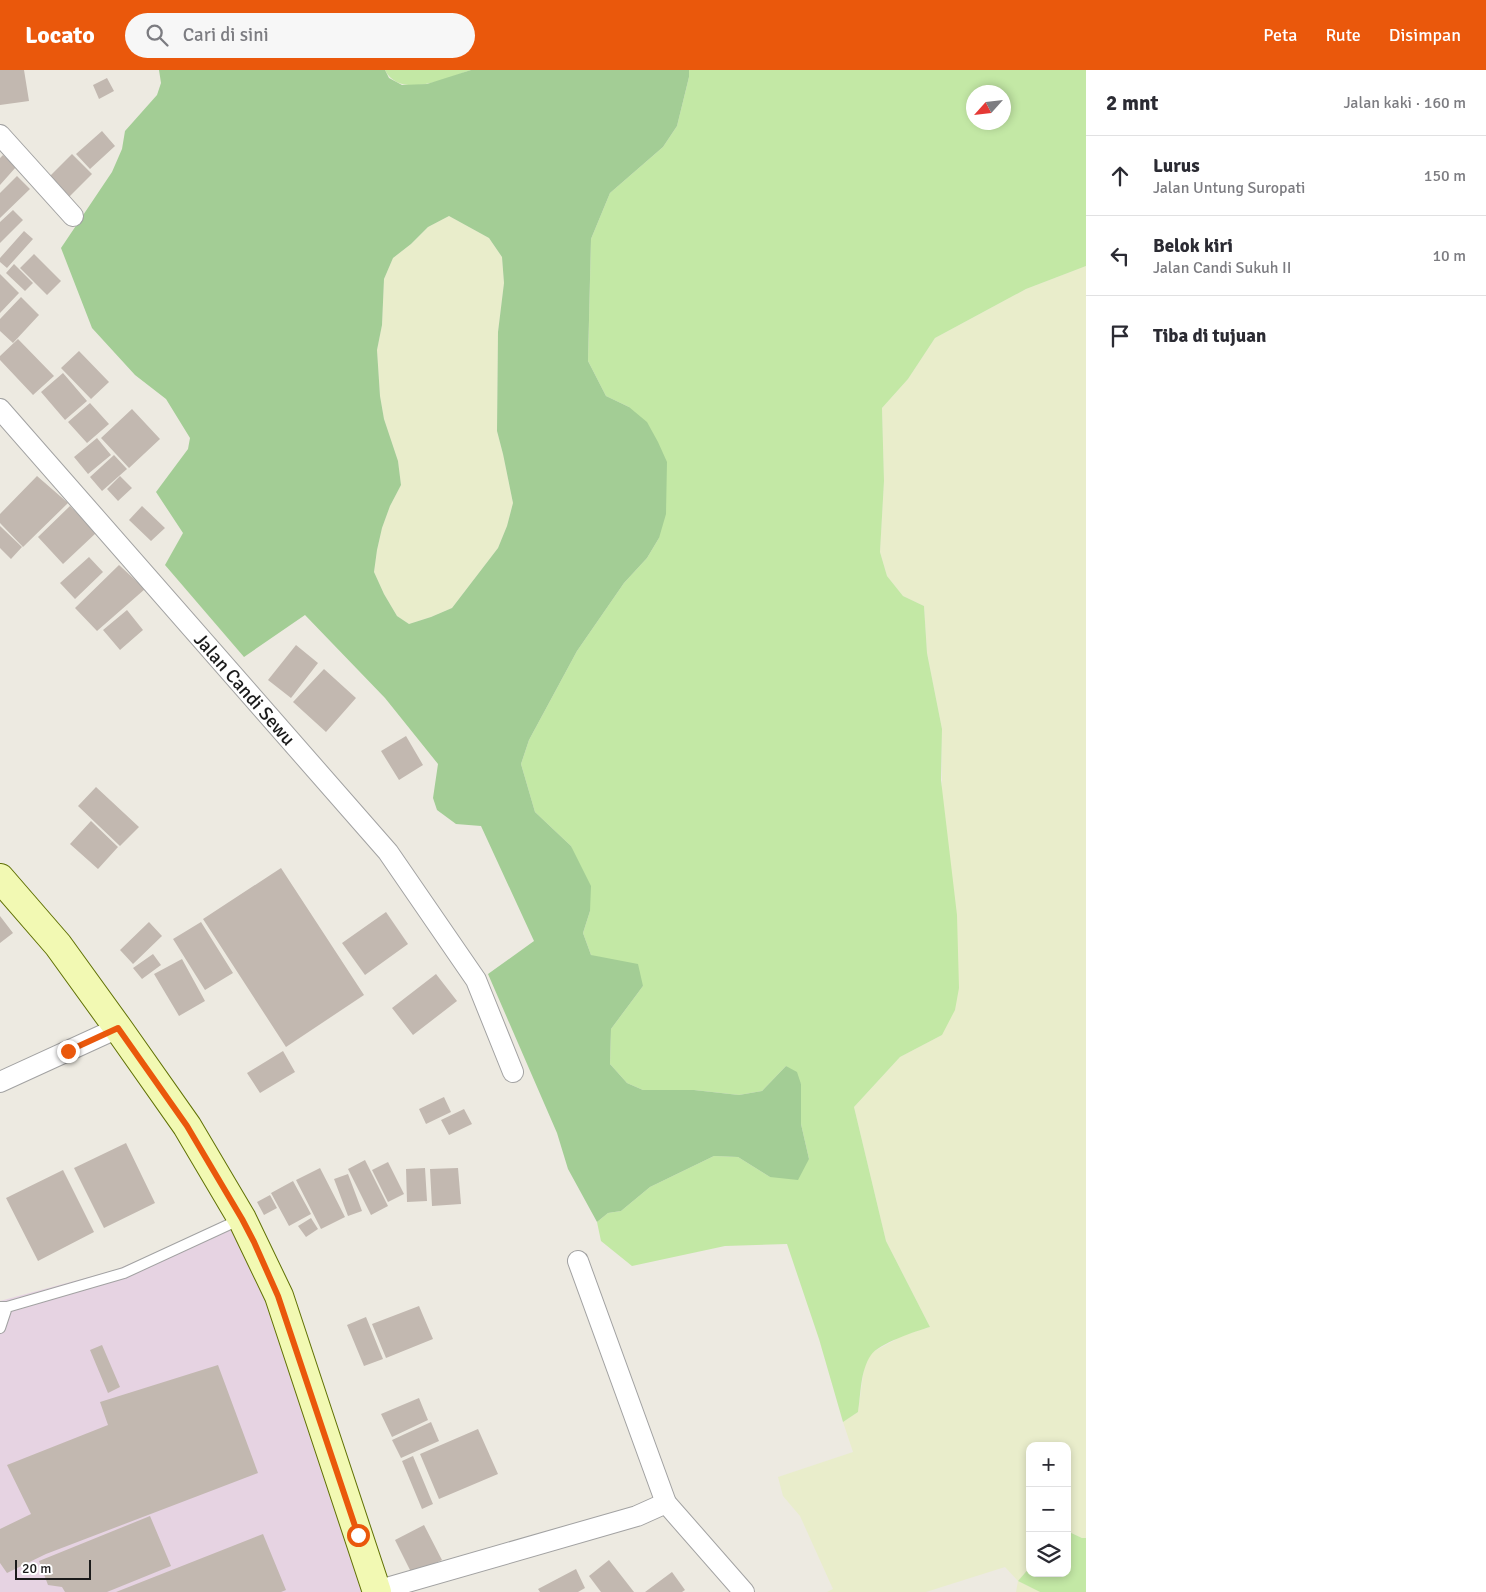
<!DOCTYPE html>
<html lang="id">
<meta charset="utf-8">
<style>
:root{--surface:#fff;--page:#f7f7f7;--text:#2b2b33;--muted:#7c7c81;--line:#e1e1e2;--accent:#ea580c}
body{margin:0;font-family:Signika,sans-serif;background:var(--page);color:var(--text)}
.controls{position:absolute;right:15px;bottom:15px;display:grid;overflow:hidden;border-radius:10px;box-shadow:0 2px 8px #0003}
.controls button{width:45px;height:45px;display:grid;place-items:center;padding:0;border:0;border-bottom:1px solid var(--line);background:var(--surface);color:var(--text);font:25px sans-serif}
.compass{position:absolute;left:966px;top:15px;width:45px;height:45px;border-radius:50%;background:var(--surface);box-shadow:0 2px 8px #0003;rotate:243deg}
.scale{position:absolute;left:15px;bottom:12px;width:76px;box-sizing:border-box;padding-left:5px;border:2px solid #1b1b1b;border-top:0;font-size:14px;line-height:18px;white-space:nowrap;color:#1b1b1b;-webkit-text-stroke:4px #fff;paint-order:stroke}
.stop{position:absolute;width:15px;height:15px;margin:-11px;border:4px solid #ea580c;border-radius:50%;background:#fff}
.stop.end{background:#ea580c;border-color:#fff;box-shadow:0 1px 5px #0008}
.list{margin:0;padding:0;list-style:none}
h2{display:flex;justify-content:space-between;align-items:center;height:65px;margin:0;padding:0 20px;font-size:21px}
h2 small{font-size:16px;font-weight:400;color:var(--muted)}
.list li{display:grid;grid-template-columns:32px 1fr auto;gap:15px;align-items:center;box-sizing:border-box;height:80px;padding:0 20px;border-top:1px solid var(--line)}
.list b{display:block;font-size:19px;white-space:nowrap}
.list p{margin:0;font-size:16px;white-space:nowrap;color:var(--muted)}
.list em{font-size:16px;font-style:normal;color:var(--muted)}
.icon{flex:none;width:28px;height:28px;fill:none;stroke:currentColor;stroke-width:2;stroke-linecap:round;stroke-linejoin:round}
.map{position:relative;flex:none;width:1086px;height:1522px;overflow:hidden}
header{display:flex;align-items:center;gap:30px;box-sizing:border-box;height:70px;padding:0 25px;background:var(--accent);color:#fff}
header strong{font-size:24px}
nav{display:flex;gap:28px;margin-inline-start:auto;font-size:18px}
.search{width:350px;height:45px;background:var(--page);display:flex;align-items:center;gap:12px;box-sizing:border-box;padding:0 18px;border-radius:28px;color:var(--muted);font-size:19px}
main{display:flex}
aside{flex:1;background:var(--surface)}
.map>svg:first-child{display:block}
.industrial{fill:#e6d3e2}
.farmland{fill:#e9edcb}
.grass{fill:#c3e8a5;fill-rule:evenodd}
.forest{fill:#a3cd95;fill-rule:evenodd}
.building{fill:#c2b8b0}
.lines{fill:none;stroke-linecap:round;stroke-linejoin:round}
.service-casing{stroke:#a2a2a2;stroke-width:12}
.minor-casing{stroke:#a2a2a2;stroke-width:22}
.secondary-casing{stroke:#607104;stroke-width:30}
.service{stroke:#fff;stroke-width:10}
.minor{stroke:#fff;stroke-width:20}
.secondary{stroke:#f2f9b3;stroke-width:28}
.route{stroke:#ea580c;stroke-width:6}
.labels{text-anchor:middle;stroke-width:4;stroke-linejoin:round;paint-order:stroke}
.street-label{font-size:19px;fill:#1b1b1b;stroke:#fff}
</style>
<header>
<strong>Locato</strong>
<div class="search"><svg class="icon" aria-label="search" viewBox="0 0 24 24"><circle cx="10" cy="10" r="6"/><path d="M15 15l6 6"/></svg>Cari di sini</div>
<nav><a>Peta</a><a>Rute</a><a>Disimpan</a></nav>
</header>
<main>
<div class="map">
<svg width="1086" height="1522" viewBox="0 0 1086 1522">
<rect width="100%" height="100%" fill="#edeae1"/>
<!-- industrial -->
<path class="industrial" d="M249,1145L390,1522H0V1231L115,1200Z"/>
<!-- farmland -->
<path class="farmland" d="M449,146L489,168L502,187L504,213L498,262L497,361L503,384L513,433L507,456L498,478L452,538L431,547L409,554L397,546L384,524L374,502L377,480L382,458L390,436L401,415L398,391L384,349L380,326L377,280L382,255L384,209L393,188L411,174L428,157Z
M1086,196V1468H1082L1067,1461V1376H1030V1497L1018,1511L1040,1522H1016L1018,1511L1005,1497L926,1522H827L833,1519L800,1446L783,1426L778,1407L853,1382L843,1352L858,1342L864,1298L871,1283L904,1265L930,1257L886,1171L854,1037L900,987L942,965V659L927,583L924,536L903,526L887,506L880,482L884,411L882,338L908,309L935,268L1026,219Z"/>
<!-- grass -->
<path class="grass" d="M385,0H471C447,8 400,30 385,0Z
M689,0H1086V196L1026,219L935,268L908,309L882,338L884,411L880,482L887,506L903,526L924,536L927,583L942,659L941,710L957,845L959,918L955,940L942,965L900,987L854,1037L886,1171L930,1257C916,1261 878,1274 871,1285C860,1301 861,1324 858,1342L843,1352L819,1269L787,1174L725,1176L632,1196L601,1171L597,1152L608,1143L621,1141L650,1117L714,1086L738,1087L770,1107L809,1089L801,1054V1014L786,996L762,1021L739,1025L694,1020H643L627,1013L610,994L611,959L643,916L591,885L583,863L590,841L571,776L535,742L521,694L529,670L577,581L624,513L647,488L659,468L629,337L606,326L588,291L591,169L610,123L663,77L677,56L689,7ZM974,22H1004V52H974Z
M1067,1461L1082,1468H1086V1522H1040L1018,1511L1030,1497V1503H1067Z"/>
<!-- forest -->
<path class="forest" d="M159,0H385L389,8L402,15L427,14L471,0H689V7L677,56L663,77L610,123L591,169L588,291L606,326L629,337L647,352L658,372L667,392L666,444L659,468L647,488L624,513L577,581L529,670L521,694L535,742L571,776L591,816L590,841L583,863L591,885L638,894L643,916L611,959L610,994L627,1013L643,1020H694L739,1025L762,1021L786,996L797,1002L801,1014V1054L809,1089L798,1110L770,1107L738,1087L714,1086L650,1117L621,1141L608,1143L597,1152L568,1099L557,1063L488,904L534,871L481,756L456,754L437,740L433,728L438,694L385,628L305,545L244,587L165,495L183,463L156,422L188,379L190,368L166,329L135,305L92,258L61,178L112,102L122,79L125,61L157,25L161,13ZM449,146L489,168L502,187L504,213L498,262L497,361L503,384L513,433L507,456L498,478L452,538L431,547L409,554L397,546L384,524L374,502L377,480L382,458L390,436L401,415L398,391L384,349L380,326L377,280L382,255L384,209L393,188L411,174L428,157Z"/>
<!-- building -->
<path class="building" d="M0,0H24L29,31L0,35Z
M107,8L114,21L99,29L93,15Z
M102,61L115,76L90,99L76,84Z
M72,84L92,104L68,128L48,108Z
M3,85L16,97L0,115V88Z
M17,106L30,119L0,148V123Z
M13,140L23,150L0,173V152Z
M24,161L33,169L7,198L0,192V188Z
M34,184L61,211L47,225L20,198Z
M14,194L33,213L25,221L6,203Z
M0,204L19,223L0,243Z
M21,227L39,245L13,273L0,261V249Z
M18,269L54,306L33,325L0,290V286Z
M79,281L109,312L91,329L61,298Z
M63,303L87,331L65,350L41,322Z
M90,333L109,354L87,373L68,352Z
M132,339L160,369L129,398L101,368Z
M97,368L111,385L88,404L74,387Z
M114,385L127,399L102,421L90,407Z
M37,406L68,433L23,477L0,453V444Z
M120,406L132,418L118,431L107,419Z
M70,436L96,463L63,494L38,467Z
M142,436L165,458L151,471L129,450Z
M0,456L22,477L11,489L0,478Z
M89,487L103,502L75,529L60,513Z
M119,495L145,519L97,561L75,538Z
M127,540L143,560L120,580L103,560Z
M296,575L318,593L291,628L268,610Z
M324,599L356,628L326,662L293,632Z
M406,666L423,695L399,710L381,681Z
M96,717L139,757L120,776L78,736Z
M91,751L118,777L98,799L70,774Z
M281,798L364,925L286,977L203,849Z
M386,842L408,874L365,905L342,873Z
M0,846L13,863L0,873Z
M149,852L162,866L133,894L120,880Z
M201,852L233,903L205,920L173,869Z
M153,884L161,895L142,909L133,898Z
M182,889L205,931L179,946L154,904Z
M436,904L457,931L413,965L392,938Z
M283,981L295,1002L260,1023L247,1003Z
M444,1027L451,1042L426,1054L419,1039Z
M464,1039L472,1054L449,1065L441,1050Z
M126,1073L155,1133L104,1158L74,1098Z
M365,1090L388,1136L371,1145L348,1099Z
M388,1092L404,1124L388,1132L372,1100Z
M320,1098L345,1147L321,1159L296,1110Z
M425,1098L427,1131L407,1132L406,1099Z
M458,1098L461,1134L432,1136L430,1099Z
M63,1100L94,1162L38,1191L6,1128Z
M348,1104L362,1141L348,1146L334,1109Z
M293,1111L311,1144L289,1156L271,1123Z
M270,1125L277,1138L264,1145L257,1132Z
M311,1148L318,1159L306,1167L298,1156Z
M419,1236L433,1269L386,1288L372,1254Z
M366,1247L383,1289L364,1296L347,1255Z
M102,1275L120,1317L108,1323L90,1280Z
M218,1295L258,1403L46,1484L7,1503L0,1493V1459L31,1444L7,1395L108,1355L100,1332Z
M419,1328L428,1350L392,1367L381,1344Z
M431,1352L439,1371L401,1388L392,1370Z
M478,1359L498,1404L439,1429L420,1384Z
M413,1386L433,1434L422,1439L402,1391Z
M150,1446L171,1496L107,1522H65L62,1517L48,1515L39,1491Z
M424,1455L442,1490L412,1504L395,1470Z
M263,1464L286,1520L281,1522H116Z
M609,1490L634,1522H601L589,1506Z
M576,1499L585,1518L578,1522H540L538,1519Z
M672,1502L685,1520L682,1522H645Z"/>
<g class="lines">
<defs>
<path id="service" d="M0,1237H7L124,1203L241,1149
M0,1258L7,1237"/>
<g id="minor">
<path d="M0,65L73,146"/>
<path id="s1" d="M0,339L388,782L476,910L513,1002"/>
<path d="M0,1012L118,958"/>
<path d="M578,1191L666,1433"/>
<path d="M376,1521L637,1446L666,1433L744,1522"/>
</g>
<path id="secondary" d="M0,808L58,875L118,958L187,1056L242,1149L279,1226L377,1522"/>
</defs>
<!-- service casing -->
<use href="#service" class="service-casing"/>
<!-- minor casing -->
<use href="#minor" class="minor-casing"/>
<!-- secondary casing -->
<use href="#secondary" class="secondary-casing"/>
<!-- service -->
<use href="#service" class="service"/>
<!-- minor -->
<use href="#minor" class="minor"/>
<!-- secondary -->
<use href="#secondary" class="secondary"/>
</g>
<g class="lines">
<!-- route -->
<path class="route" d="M68,981L118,958L187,1056L242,1149L254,1172L278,1226L358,1465"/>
</g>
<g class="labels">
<!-- street labels -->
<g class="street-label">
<text dy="7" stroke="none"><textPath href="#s1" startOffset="372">Jalan Candi Sewu</textPath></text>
</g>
</g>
</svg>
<div class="controls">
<button>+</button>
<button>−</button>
<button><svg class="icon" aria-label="layers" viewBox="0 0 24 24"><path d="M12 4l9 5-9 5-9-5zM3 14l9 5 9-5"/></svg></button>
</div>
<svg class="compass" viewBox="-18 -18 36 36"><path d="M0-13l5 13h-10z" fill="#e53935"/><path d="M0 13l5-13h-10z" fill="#7c7c81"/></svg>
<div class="scale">20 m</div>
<div class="stop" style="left:358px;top:1465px"></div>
<div class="stop end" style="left:68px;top:981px"></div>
</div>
<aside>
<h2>2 mnt<small>Jalan kaki · 160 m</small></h2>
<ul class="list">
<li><svg class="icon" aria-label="ahead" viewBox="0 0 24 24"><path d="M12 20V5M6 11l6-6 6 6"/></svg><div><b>Lurus</b><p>Jalan Untung Suropati</p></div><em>150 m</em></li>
<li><svg class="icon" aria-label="left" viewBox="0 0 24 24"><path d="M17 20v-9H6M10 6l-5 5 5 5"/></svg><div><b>Belok kiri</b><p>Jalan Candi Sukuh II</p></div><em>10 m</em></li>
<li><svg class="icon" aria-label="arrive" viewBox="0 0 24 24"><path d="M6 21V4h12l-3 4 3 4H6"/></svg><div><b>Tiba di tujuan</b></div></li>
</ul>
</aside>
</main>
